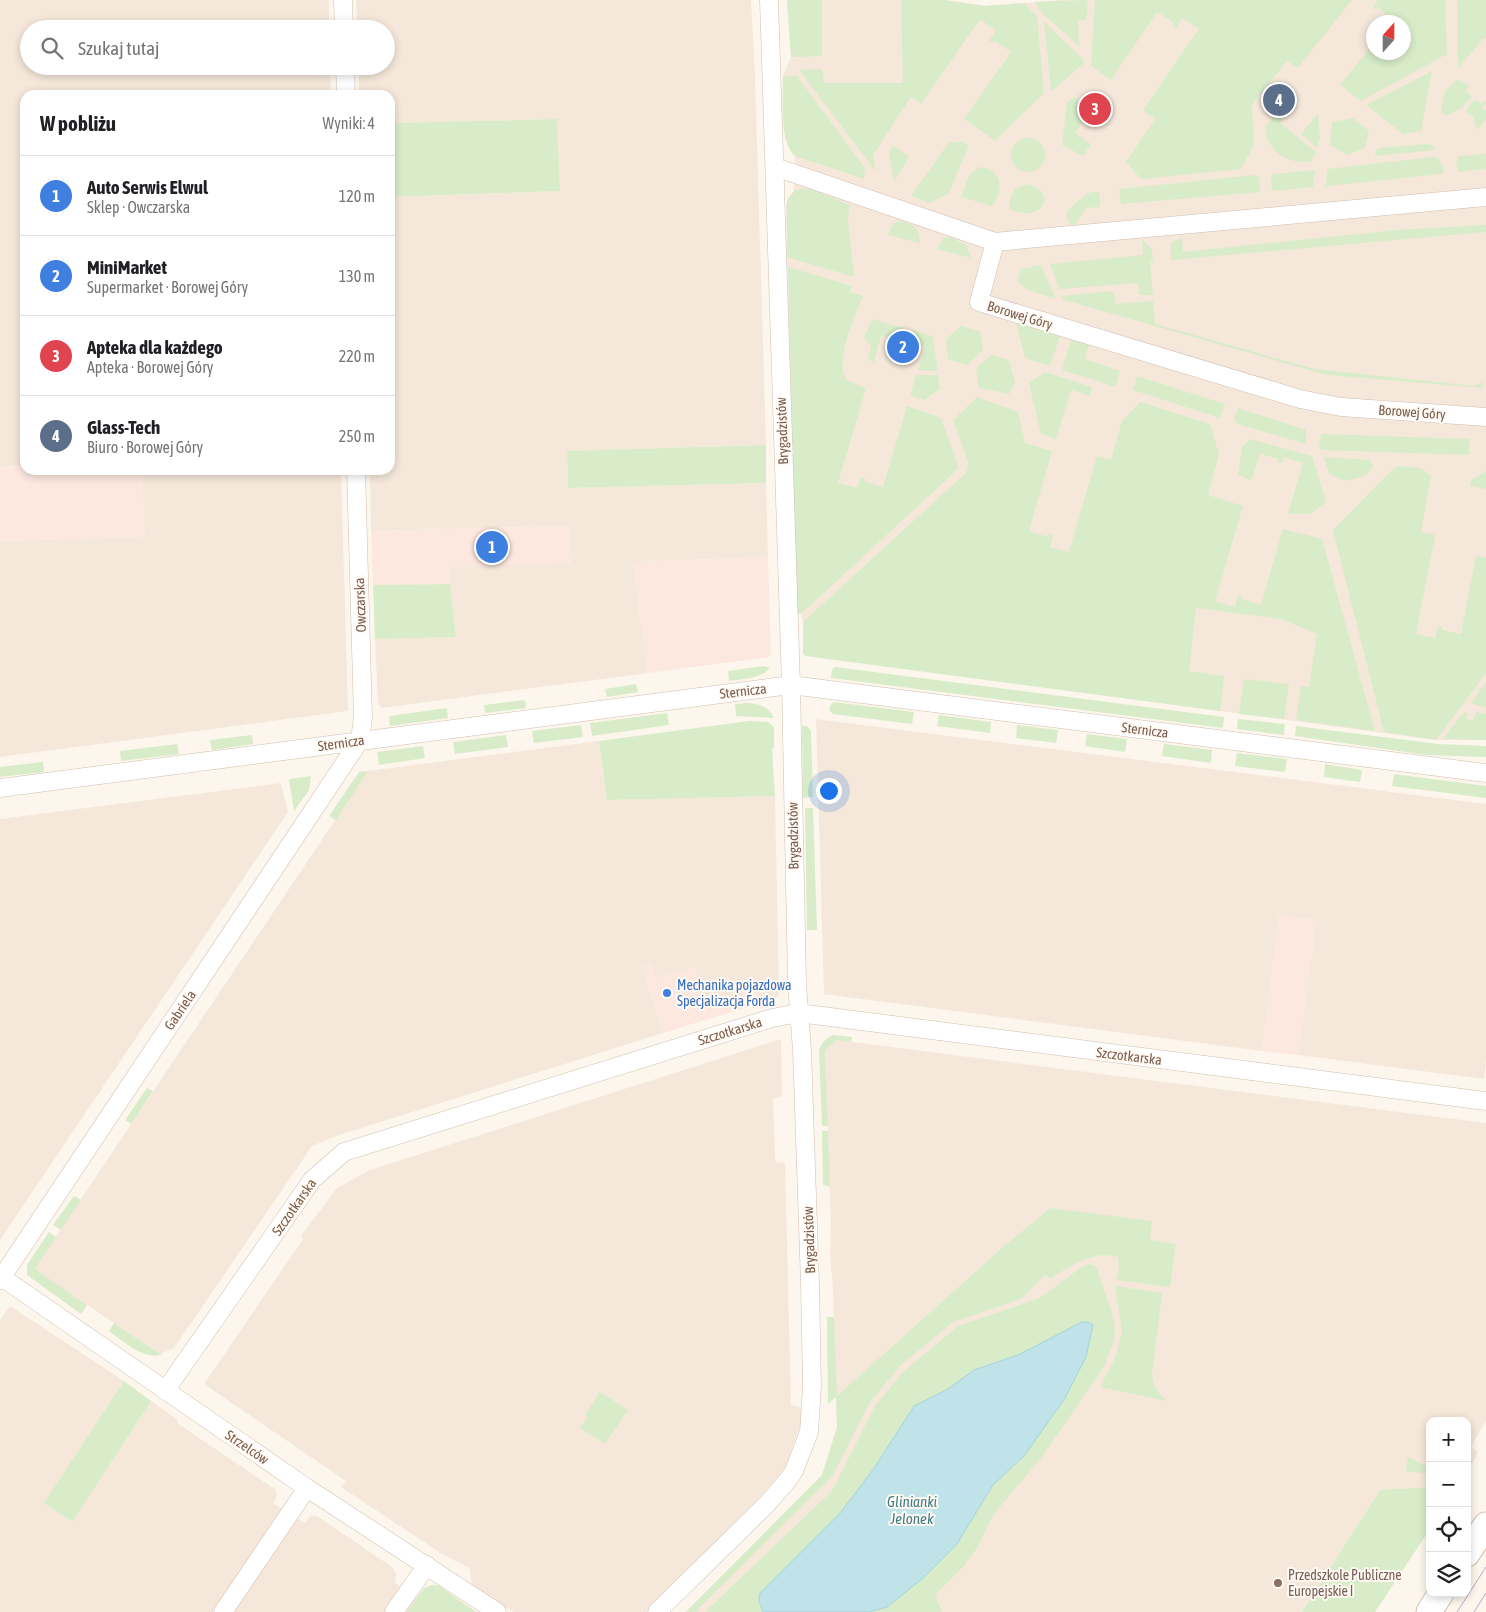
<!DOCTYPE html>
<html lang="pl">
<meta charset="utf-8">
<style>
:root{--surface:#fff;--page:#f2f2f2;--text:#202124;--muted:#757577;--line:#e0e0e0;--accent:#e76f51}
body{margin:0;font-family:"Asap Condensed",sans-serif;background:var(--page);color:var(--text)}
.controls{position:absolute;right:15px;bottom:15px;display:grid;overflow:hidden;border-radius:10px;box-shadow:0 2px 8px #0003}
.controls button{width:45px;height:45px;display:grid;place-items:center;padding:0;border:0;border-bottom:1px solid var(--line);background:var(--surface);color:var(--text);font:25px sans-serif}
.compass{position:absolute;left:1366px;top:15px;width:45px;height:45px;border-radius:50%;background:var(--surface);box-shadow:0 2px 8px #0003;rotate:21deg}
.you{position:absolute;left:828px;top:790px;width:18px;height:18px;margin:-12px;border:4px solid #fff;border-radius:50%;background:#1a73e8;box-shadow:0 0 0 8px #1a73e833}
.badge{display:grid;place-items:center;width:32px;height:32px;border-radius:50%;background:var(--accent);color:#fff;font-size:16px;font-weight:700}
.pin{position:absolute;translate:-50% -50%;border:2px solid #fff;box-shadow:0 1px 5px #0006}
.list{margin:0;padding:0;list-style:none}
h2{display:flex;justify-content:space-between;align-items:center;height:65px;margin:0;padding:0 20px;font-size:21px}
h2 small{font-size:16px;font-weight:400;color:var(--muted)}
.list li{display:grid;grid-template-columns:32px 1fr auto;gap:15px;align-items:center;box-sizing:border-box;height:80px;padding:0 20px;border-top:1px solid var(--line)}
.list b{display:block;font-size:19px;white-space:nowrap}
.list p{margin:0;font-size:16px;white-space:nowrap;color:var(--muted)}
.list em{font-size:16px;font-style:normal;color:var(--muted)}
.icon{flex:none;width:28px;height:28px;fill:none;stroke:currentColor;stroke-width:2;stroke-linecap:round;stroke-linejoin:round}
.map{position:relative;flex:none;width:1486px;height:1612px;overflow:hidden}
.search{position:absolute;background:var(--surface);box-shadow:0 2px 8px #0003;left:20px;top:20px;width:375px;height:55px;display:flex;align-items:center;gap:12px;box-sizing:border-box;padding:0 18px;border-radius:28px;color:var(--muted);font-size:19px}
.panel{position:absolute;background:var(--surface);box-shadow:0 2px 8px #0003;left:20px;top:90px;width:375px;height:385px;border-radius:15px}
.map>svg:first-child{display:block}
.residential{fill:#f5e8da;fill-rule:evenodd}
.commercial{fill:#fde8e0}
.green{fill:#d8ecc9}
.water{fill:#bfe3e8;stroke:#a5d3da}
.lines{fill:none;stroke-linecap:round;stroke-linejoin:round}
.street-casing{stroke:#d1beb0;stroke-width:19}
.secondary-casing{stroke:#d6c0b0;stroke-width:27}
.street{stroke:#fff;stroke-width:18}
.secondary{stroke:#fff;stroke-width:25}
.tram{stroke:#b9a8c9;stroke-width:1}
.shop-dot{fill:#3f7fe0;stroke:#fffaf3;stroke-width:2}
.education-dot{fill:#8d6e63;stroke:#fffaf3;stroke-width:2}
.labels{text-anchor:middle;stroke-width:4;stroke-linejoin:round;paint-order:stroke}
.street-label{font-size:14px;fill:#7a5c4d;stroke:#fffaf3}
.shop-label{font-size:14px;fill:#366cbe;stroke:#fffaf3;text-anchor:start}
.education-label{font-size:14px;fill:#785e54;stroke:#fffaf3;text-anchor:start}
.water-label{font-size:15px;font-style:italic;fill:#437c86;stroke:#fffaf3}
</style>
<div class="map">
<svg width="1486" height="1612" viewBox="0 0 1486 1612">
<rect width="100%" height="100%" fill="#fdf6ec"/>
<!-- residential -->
<path class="residential" d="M0,0H327L329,2V29H29V66H330L331,95H25V466L0,467Z
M356,0H751L755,75L766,445L567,451L568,488L766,483L768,557L633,562L648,673L381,708L378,703L375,639L456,637L448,567L571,562L569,526L371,531L370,470H390V197L560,191L557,119L390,123V95H359V66H386V29H357Z
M787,0H945L985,6L1060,0H1486V740H1436L804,655L803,622L801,614H797L787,257L786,206L788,198L794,191L795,156L785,138L783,76L791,57ZM1374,22H1404V52H1374Z
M142,470H341L348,711L0,757V541L144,537Z
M816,719L1486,804V1060L1484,1079L1298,1055L1316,920L1279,916L1262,1051L824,994Z
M599,741L607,800L775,796L779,996L767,1001L761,986L706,1003L656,978L652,964L643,968L663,1033L339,1135L312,1146L174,1348L160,1354L34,1269L368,771Z
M281,783L288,812L0,1240V819Z
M781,1039L782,1096L773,1099L775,1154L776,1162L785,1163L791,1405L802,1408L800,1426L785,1468L728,1534L663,1593L649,1612H513L472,1585L469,1568L442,1554L341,1487L346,1481L204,1384L301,1242L303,1239L301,1236L337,1188L370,1170Z
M837,1040L1486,1123V1420L1471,1447L1478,1452L1472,1464L1467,1470V1421H1430V1487L1380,1490L1302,1612H686L822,1475L828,1460L837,1427L833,1289L830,1255L831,1224L825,1051Z
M10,1306L124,1381L45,1503L71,1522L151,1401L178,1420L177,1423L276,1490L277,1496L273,1503L279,1507L305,1523L310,1516H317L392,1567L396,1574L395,1583L417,1598L424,1588L439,1586L476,1612H0V1320Z"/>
<!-- commercial -->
<path class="commercial" d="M25,466V470H142L145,537L0,541V467Z
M569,526L571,563L449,567L450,584L373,585L371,531Z
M768,557L771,655L769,657L648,673L633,562Z
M1279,916L1316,920L1298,1055L1262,1051Z
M652,964L657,978L695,966L706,1003L761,986L767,1001L663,1033L643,967Z"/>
<!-- green -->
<path class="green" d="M787,0H822V56L791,57Z
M901,0H945L985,6L1024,3L1037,16L1044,93L995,141L964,119L1011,52L995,41L993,43L989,41L996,31L980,19L921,104L911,97L873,155L876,172L799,70L822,69L824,83H903Z
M1086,0L1088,2L1086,21L1078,20L1079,46L1043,14L1034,2Z
M1095,0H1352L1298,68L1287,61L1252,105L1254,145L1241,169L1141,179L1126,162L1155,119L1143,110L1199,29L1182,18L1176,28L1172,26L1174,23L1157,12L1111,80L1091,66Z
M1378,0H1445L1447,54L1361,101L1340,85L1373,44L1374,52H1404V22H1391L1393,20L1378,7L1376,10L1373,7Z
M1457,0H1486V39L1484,38L1458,68Z
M1044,22L1083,59L1084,63L1051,92Z
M1432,71L1421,131L1403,134L1366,105Z
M783,76H797L865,168L864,179L795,156C779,142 783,98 783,76Z
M1458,79L1469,86L1466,91L1472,96L1462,108L1446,116L1441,111L1445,91Z
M1074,97L1091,108L1075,133L1091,144L1083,156L1062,145L1067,103Z
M1475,99L1481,104L1483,101L1486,103L1482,108L1486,111V119L1477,130L1473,117L1465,111Z
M1278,112L1284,117L1280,123L1316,152L1311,162C1286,164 1267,152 1265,126Z
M1318,113L1320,138L1317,148L1301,134Z
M1353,118L1369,131L1365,148L1347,155L1330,145L1332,122Z
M557,119L560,191L390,197V123Z
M1011 155a17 17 0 1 1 34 0a17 17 0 1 1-34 0Z
M949,142H960L969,145L949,193L929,203L911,196Z
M1428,144L1433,146L1435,150L1375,156L1376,150L1379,148Z
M893,145L909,157L894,182L889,152Z
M1486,154V169L1458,172L1456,161L1459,156Z
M1434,157C1442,159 1443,166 1443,174L1326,186L1327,169Z
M980,167C1002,169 1005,190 992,206L961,197L970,174Z
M1315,170L1313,187L1272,191L1271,177L1273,174Z
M1256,175L1259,178L1260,192L1121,204L1119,189Z
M1029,184C1059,194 1041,224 1010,209L1009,203L1014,189Z
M803,189H811L850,205L848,219L854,277L787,257V201L794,191Z
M1097,191L1100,195V207L1086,208L1074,226H1071L1067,218V211L1086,194Z
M901,221C914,224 920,230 920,243L888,235L893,223Z
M1486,225V232L1171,260V242L1182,238L1183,252L1397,230Z
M951,237L967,246L971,258L937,249L943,238Z
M1142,240L1152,249L1153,262H1150L1153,295H1139L1138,283L1059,289L1050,264L1143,255Z
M1041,265L1056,299L1028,290L1017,281L1021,269Z
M788,267L852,286L850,292L863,296C856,313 832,366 848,381L866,388L838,483L857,488L861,477L865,478L864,481L883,487L907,406L941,418L959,468L801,614H797Z
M1110,291L1114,294L1116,304L1153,301L1155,324L1314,369L1475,386L1482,382L1484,388L1327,375L1064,300L1062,296Z
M872,319L904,328L901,341L881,336L874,362L868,360L871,347L864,338Z
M1016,323L1060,336L1050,366L1025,358Z
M961,326L980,331L983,350L967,365L948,359L946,339Z
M912,330L932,336L938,371L918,370L925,346L909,341Z
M1071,340L1089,345L1085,359L1120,371L1116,387L1062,370Z
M992,355L1009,360L1015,383L1009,394L979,388L976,368Z
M1045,372L1092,387L1090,396L1071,390L1056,439L1041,434L1029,383Z
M916,375H938L940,389L924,400L910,396Z
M1137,376L1225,404L1220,418L1133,390Z
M977,397L1018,412L1025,443L1052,451L1029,531L1048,537L1049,534L1053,535L1050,547L1069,552L1097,456L1111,460L1122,421L1140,402L1210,424L1219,454L1208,495L1243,506L1215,601L1235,607L1238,595L1242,596V599L1261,605L1283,529L1322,539L1375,731L1296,720L1301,686L1309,687L1317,634L1281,619L1196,608L1189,671L1224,676L1220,711L805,656L803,653V622L966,473L969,464L953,420Z
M1238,408L1306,430V444L1237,424L1234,419Z
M1321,434L1469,439V455L1322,450L1319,447Z
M1250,439L1312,456L1326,502L1311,514H1288L1303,463L1284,457L1282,463L1277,462L1278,459L1260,454L1251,481L1238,474L1242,447Z
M766,445V483L568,488L567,451Z
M1324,457L1370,460L1373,467L1365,476L1345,481L1329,474Z
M1399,466L1421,468L1431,476L1421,532L1435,535L1416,634L1435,638L1438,626L1442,627V630L1461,634L1476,556L1486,558V673L1436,740L1384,732L1333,530L1394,468Z
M1486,471V489L1470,486L1471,480Z
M450,584L456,637L375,639L373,585Z
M763,666L770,668L763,674L752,678L729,681L728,671Z
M835,667L1224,717L1223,728L831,678L832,670Z
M1244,679L1289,684L1284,719L1239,714Z
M1486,682V708L1471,703Z
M636,684L638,692L607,697L605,689Z
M525,700L526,708L485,713L484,705Z
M834,702L914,712L912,724L833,714L829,710L831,704Z
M747,703C759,703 769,707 774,718L736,716L735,704Z
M447,708L448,718L390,726L389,716Z
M1464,712L1468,714L1466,718L1472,721L1477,712L1486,714V740L1443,739Z
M667,713L669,725L592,736L590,723Z
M939,715L991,722L990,733L937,726Z
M1238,719L1285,724L1284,735L1237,729Z
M749,721L768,722L774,727V748L772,749L775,796L607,800L599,741Z
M581,725L583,737L534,743L532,731Z
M1017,725L1058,730L1056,743L1016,738Z
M802,726H807L811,731L813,797L803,798Z
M1296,726L1438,744L1486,746V757L1426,755L1295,736Z
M1087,734L1127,739L1125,752L1085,746Z
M252,735L253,744L212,750L210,740Z
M506,735L508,747L455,754L453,742Z
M177,744L179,754L121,761L120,751Z
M1164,744L1212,750L1211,763L1162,756Z
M423,746L425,758L379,765L377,752Z
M1237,753L1287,759L1285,772L1235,766Z
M43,762L44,772L0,777V767Z
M1325,764L1362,770L1360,782L1324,777Z
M368,771L336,820L329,816L359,772Z
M1394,774L1486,786V798L1392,786Z
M311,776L309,790L294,811L289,779Z
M805,808H813L817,930H807Z
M832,1035L852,1037L851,1042L837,1040L825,1051L828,1126H822L819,1049L823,1042Z
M147,1088L153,1091L131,1124L125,1120Z
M822,1131H828L830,1187L823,1185Z
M74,1196L81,1200L61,1230L53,1225Z
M1050,1208L1152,1221L1150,1240L1176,1244L1170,1287L1116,1280L1119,1269L1118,1257C1091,1250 1073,1265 1051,1278L1045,1275L1021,1299L953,1322L902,1364L870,1402L832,1477L695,1612H686L822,1475L837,1427L836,1397L828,1404L827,1317H834L837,1396L1001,1249Z
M49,1232L56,1237L35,1269L87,1305L81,1314L27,1275V1265Z
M1090,1264L1096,1266L1113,1316L1115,1331L1113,1343L1104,1367L1041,1458L993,1515L977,1548L963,1567L935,1595L942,1612H869L888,1607L957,1545L993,1485L1024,1456L1065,1398L1086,1357L1093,1325L1082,1322L1018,1355L974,1370L948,1389L914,1406L875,1467L841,1512L760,1593L759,1601L763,1612H705L832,1491L875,1406L903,1372L958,1326L1040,1298L1083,1266Z
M1115,1286L1162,1293L1152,1374C1153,1387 1158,1393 1167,1401L1100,1387L1115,1358L1122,1332Z
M114,1323L160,1354L162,1355C142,1359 124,1342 109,1331Z
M124,1381L151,1401L72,1522L44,1503Z
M600,1392L628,1410L605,1444L580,1428L588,1417L585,1415Z
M1408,1457L1430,1468V1474L1406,1471Z
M1430,1487V1529L1375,1612H1302L1380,1490Z
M432,1585L439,1586L476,1612H407L424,1588Z"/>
<!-- water -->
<path class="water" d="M1082,1322H1087L1093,1325L1086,1357L1065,1398L1024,1456L993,1485L957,1544L922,1579L887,1607L869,1612H763L759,1601L760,1593L841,1512L875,1467L914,1406L948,1389L974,1370L1018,1355Z"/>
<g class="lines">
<defs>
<path id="street" d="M343,0L344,29
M345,66L346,95
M775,167L995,242L1486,197
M995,242L979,302L1300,399L1341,407L1486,417
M0,788L791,685L1486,773
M0,1276L307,1488L497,1612
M0,1280L360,740L363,717L356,470
M165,1391L312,1180L344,1152L772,1018L799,1013L1486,1101
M223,1612L307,1488
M394,1612L427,1565
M657,1612L766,1505L788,1480L794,1471L809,1432L812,1386L810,1284L802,1050L797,984L791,685L769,0"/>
<path id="secondary" d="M1467,1554L1486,1525
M1429,1612L1441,1593"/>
</defs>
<!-- street casing -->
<use href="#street" class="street-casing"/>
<!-- secondary casing -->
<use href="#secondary" class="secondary-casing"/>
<!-- street -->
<use href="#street" class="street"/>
<!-- secondary -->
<use href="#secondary" class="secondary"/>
<!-- tram -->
<path class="tram" d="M1457,1612L1486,1567
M1474,1612L1486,1593"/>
</g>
<!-- markers -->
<circle class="shop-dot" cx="667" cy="993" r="5"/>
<circle class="education-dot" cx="1278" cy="1583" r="5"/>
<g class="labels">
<!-- street labels -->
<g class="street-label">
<text transform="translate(1020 315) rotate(17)" y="5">Borowej Góry</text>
<text transform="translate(1412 412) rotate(4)" y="5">Borowej Góry</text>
<text transform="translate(782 431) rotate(-92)" y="5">Brygadzistów</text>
<text transform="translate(360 605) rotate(-92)" y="5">Owczarska</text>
<text transform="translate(743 691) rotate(-7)" y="5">Sternicza</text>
<text transform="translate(1145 730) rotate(7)" y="5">Sternicza</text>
<text transform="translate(341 743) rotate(-8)" y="5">Sternicza</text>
<text transform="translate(793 836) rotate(-91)" y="5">Brygadzistów</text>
<text transform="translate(180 1010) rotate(-56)" y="5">Gabriela</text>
<text transform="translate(730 1031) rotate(-17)" y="5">Szczotkarska</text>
<text transform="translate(1129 1056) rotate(7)" y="5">Szczotkarska</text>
<text transform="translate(294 1207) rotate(-55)" y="5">Szczotkarska</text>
<text transform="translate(809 1240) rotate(-92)" y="5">Brygadzistów</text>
<text transform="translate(247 1447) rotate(34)" y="5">Strzelców</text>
</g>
<!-- shop labels -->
<g class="shop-label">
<text x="677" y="990">Mechanika pojazdowa<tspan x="677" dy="16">Specjalizacja Forda</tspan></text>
</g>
<!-- education labels -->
<g class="education-label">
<text x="1288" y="1580">Przedszkole Publiczne<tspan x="1288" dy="16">Europejskie I</tspan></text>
</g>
<!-- water labels -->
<g class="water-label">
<text x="912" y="1507">Glinianki<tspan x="912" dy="17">Jelonek</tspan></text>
</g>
</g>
</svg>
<div class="controls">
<button>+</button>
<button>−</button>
<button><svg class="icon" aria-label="locate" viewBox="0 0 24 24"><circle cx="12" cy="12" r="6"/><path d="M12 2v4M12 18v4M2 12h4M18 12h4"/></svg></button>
<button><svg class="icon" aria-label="layers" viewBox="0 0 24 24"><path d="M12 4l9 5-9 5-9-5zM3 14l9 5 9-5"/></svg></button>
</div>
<svg class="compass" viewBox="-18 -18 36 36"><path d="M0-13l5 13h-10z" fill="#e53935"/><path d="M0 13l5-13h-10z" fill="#757577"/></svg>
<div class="you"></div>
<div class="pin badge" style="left:492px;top:547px;background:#3f7fe0">1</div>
<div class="pin badge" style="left:903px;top:347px;background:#3f7fe0">2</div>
<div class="pin badge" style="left:1095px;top:109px;background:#e0444e">3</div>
<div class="pin badge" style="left:1279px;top:100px;background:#5c6f8a">4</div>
<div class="search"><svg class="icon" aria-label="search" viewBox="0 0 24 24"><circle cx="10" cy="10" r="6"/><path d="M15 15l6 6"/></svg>Szukaj tutaj</div>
<section class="panel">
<h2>W pobliżu<small>Wyniki: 4</small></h2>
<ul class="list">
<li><span class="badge" style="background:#3f7fe0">1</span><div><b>Auto Serwis Elwul</b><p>Sklep · Owczarska</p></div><em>120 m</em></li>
<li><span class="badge" style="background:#3f7fe0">2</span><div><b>MiniMarket</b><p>Supermarket · Borowej Góry</p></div><em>130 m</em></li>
<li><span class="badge" style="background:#e0444e">3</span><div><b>Apteka dla każdego</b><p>Apteka · Borowej Góry</p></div><em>220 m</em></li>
<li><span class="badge" style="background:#5c6f8a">4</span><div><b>Glass-Tech</b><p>Biuro · Borowej Góry</p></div><em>250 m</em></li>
</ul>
</section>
</div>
